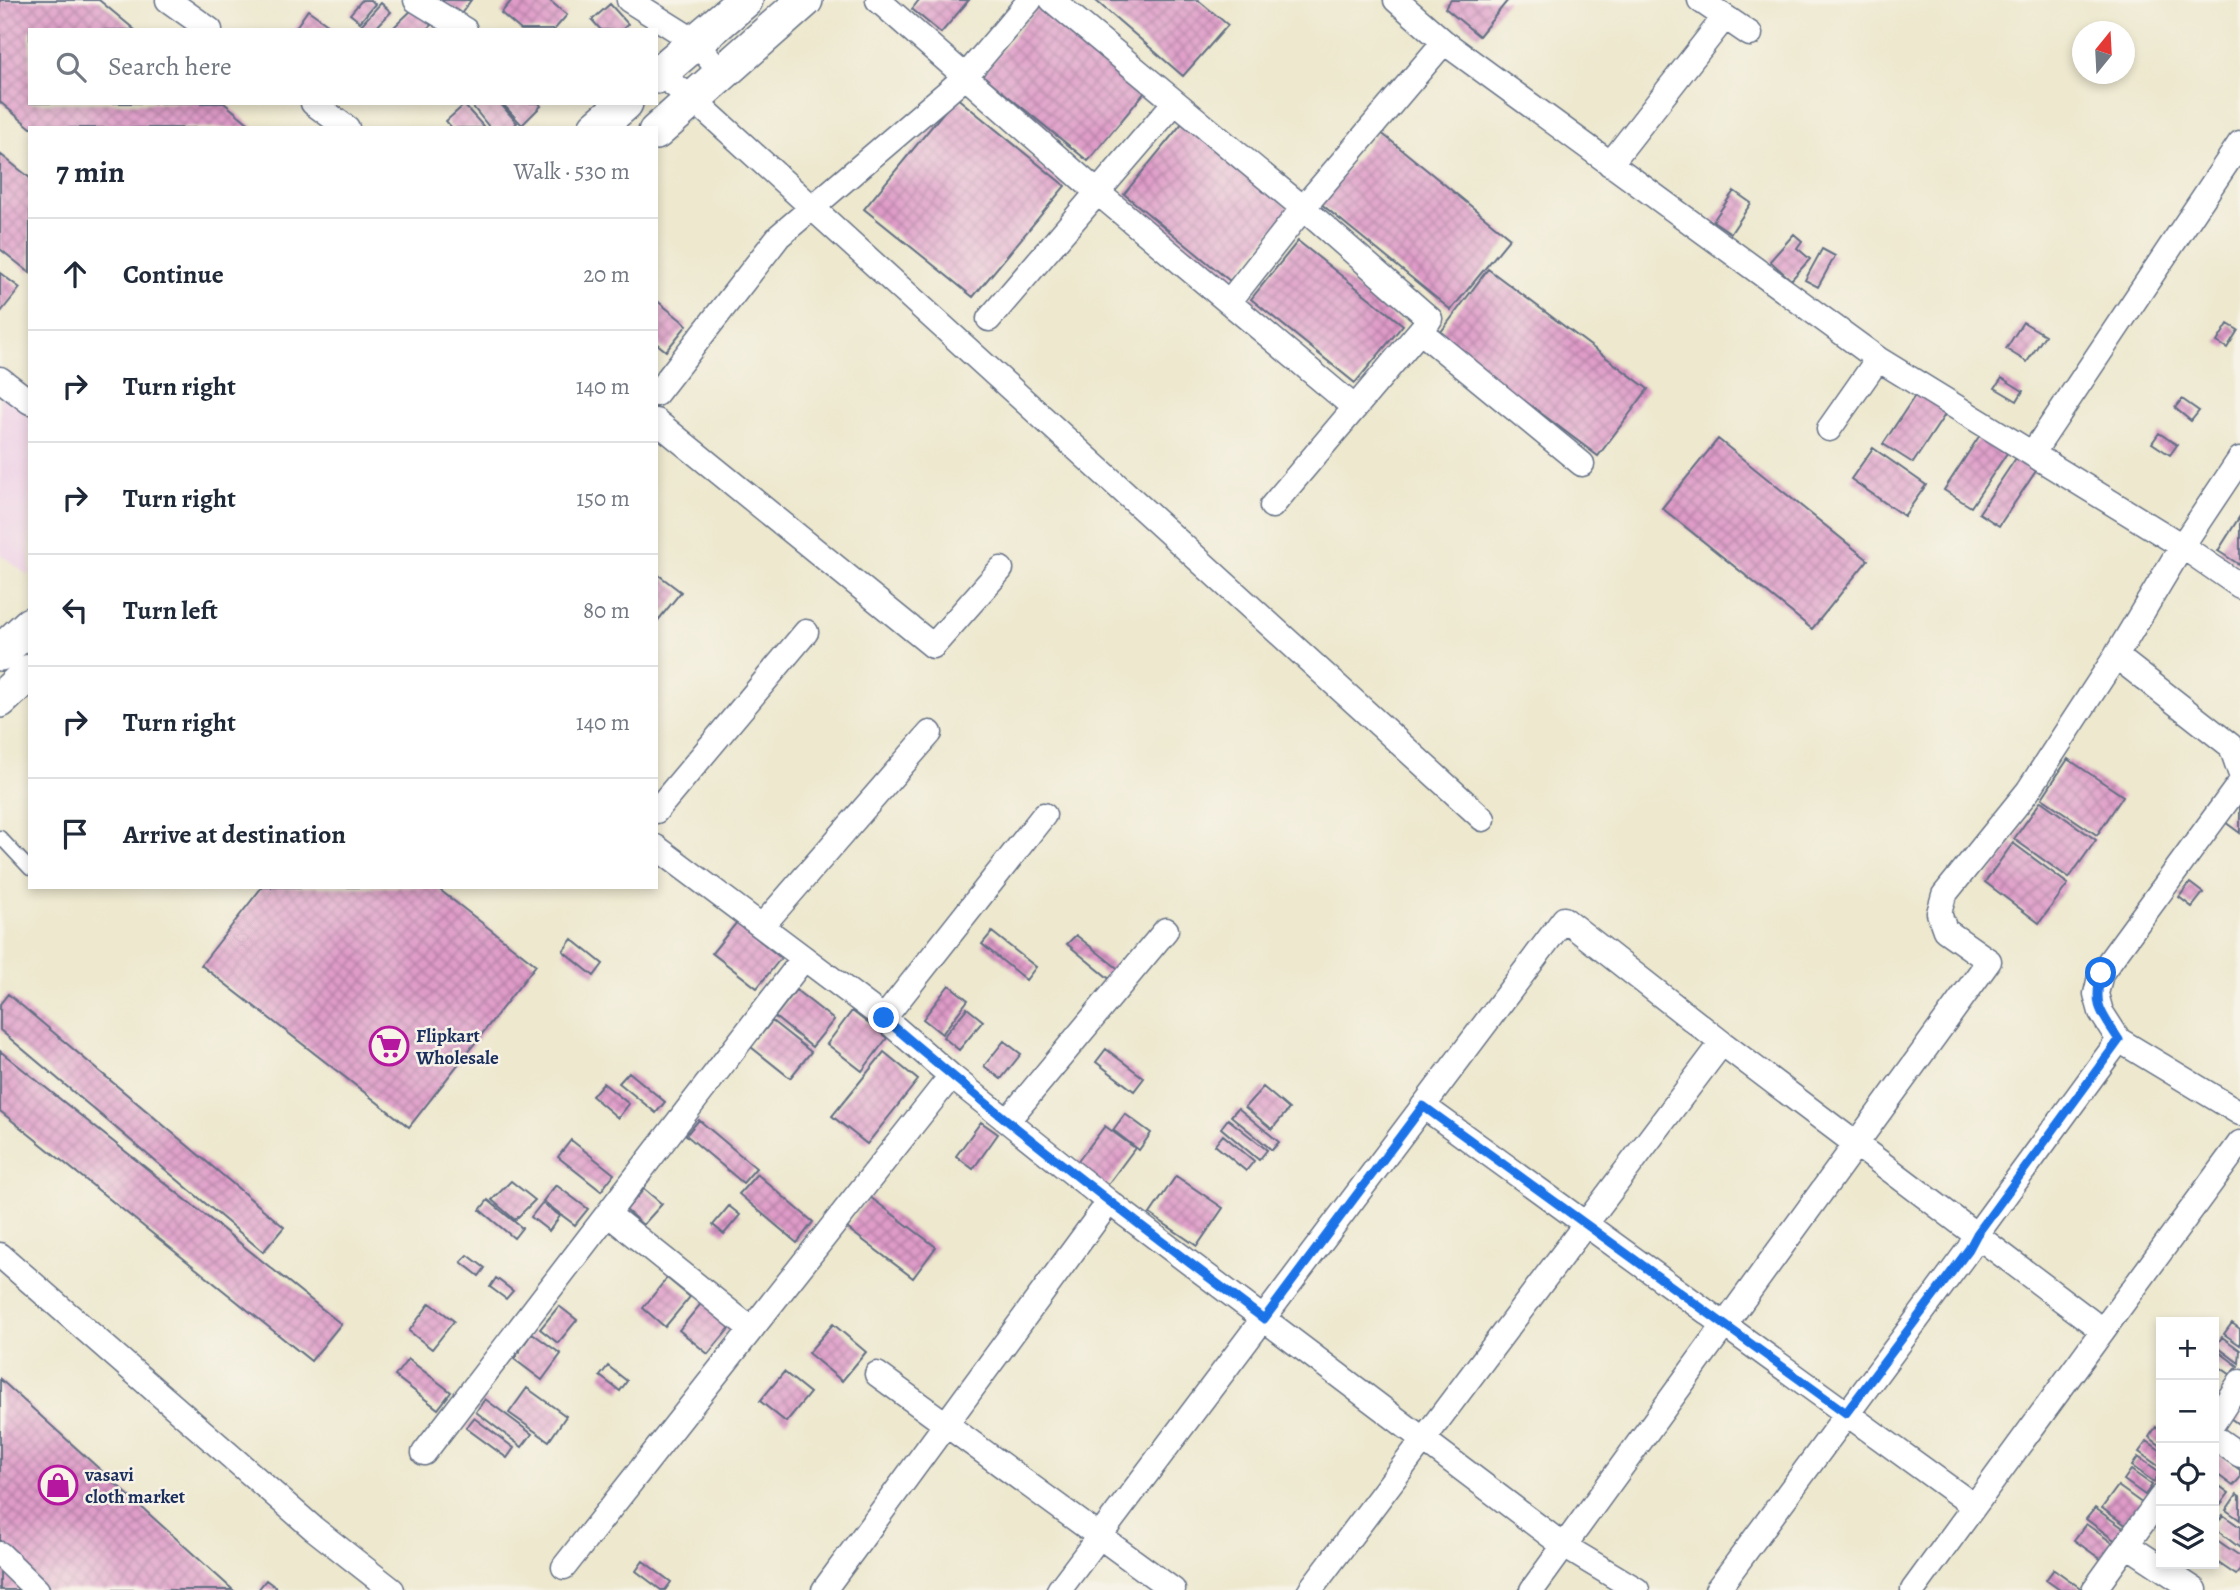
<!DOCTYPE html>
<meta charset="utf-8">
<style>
:root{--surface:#fff;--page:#f6f6f7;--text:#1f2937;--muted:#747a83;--line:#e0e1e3}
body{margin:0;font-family:Alegreya,serif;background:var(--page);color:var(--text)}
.controls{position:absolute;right:21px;bottom:21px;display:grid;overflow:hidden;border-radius:0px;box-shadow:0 4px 10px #0003}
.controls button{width:63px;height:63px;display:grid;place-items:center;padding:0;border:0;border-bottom:2px solid var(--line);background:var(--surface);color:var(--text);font:35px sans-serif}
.compass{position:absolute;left:2072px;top:21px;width:63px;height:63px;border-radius:50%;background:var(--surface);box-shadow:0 4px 10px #0003;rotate:18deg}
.stop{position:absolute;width:21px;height:21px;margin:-16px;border:5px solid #1a73e8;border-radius:50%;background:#fff}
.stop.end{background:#1a73e8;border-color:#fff;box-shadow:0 2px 7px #0008}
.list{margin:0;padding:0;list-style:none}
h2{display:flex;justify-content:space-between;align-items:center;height:91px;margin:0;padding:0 28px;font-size:30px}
h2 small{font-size:23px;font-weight:400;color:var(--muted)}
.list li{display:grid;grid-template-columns:46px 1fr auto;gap:21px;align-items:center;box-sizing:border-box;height:112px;padding:0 28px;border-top:2px solid var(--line)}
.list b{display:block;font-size:26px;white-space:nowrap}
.list em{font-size:23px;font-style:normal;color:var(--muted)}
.icon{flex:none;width:38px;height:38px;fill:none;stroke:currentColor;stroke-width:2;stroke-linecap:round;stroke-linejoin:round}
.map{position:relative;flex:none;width:2240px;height:1590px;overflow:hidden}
.search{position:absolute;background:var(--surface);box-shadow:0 4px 10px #0003;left:28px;top:28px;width:630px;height:77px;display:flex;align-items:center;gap:18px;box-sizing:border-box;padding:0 24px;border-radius:0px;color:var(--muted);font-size:26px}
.panel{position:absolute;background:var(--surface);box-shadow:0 4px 10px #0003;left:28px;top:126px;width:630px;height:763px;border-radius:0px}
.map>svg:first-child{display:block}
.built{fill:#eed0e7}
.building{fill:url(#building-cross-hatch)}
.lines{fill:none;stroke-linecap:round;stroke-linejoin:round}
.lane-casing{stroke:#647085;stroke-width:15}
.street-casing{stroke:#647085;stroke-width:27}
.secondary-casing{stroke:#647085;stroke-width:38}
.lane{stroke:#fff;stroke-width:12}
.street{stroke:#fff;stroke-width:24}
.secondary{stroke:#fff;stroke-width:35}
.route{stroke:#1a73e8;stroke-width:9}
.labels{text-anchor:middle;stroke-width:5;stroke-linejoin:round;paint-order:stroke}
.poi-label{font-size:19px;font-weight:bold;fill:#1b2f5e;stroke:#f7f3e8;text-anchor:start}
</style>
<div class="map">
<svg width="2240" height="1590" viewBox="0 0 2240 1590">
<defs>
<pattern id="building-cross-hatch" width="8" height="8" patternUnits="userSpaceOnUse" patternTransform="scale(1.75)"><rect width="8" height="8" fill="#df9bc8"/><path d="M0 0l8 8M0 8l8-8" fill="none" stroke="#b47fa6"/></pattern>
</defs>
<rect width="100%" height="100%" fill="#f7f3e8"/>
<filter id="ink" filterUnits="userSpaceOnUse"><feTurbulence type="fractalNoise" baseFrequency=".0143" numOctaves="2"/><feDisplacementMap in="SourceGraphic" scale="14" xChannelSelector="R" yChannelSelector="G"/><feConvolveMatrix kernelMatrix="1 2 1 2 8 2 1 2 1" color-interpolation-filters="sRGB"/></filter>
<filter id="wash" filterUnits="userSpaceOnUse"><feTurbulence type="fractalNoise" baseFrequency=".00686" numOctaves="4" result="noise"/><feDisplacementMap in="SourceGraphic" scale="28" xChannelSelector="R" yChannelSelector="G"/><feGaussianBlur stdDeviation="1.57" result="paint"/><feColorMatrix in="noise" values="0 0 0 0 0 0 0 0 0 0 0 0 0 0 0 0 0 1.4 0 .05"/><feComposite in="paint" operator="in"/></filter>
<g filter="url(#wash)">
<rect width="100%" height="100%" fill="#ede8ce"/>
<!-- built -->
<path class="built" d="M0,366L30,390V577L0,554Z"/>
<g id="blocks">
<!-- building -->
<path class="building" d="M0,0H99L135,30H30V103H224L254,128H31L0,102Z
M362,0H371L375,4L360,22L350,14Z
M440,0H471L461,14Z
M512,0H549L567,15L554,30H521L501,13Z
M919,0H969L941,33L912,9Z
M1095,0H1198L1228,25L1183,76Z
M1451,0H1508L1479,36L1445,8Z
M381,3L391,12L374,30H366L361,25Z
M610,4L628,24L622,30H601L592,20Z
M1040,4L1146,91L1088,161L982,75Z
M414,8L431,25L426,30H394L393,28Z
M308,10L336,30H294Z
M956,97L1065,186L973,297L864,209Z
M470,103H500L517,123L511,128H490Z
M502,103H539L541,106L522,125Z
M464,105L485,128H452L446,121Z
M1183,122L1290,209L1230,281L1124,194Z
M1379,131L1510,238L1451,310L1320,203Z
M0,154L30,178V273L0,249Z
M1734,191L1751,203L1731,233L1713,221Z
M1794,234L1802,241L1797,248L1810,259L1791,280L1770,261Z
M1298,241L1403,325L1355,383L1251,299Z
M1822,249L1835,256L1818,287L1805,280Z
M1488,269L1648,389L1598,456L1438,336Z
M0,273L20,288L0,313Z
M656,300L687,325L666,351L656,343Z
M2023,322L2045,335L2027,362L2006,349Z
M2228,324L2238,330L2227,348L2217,342Z
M2002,378L2023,391L2017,401L1995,388Z
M1918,391L1948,410L1913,463L1883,444Z
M2182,399L2199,411L2191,421L2175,408Z
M2159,433L2177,445L2170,455L2152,443Z
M1980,435L2007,453L1971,507L1944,490Z
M1718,439L1868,560L1812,629L1662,508Z
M1873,448L1926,485L1904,516L1851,479Z
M2016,458L2036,471L1999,526L1979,513Z
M2240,516V565L2218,551Z
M656,573L681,592L656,623Z
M2068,759L2123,796L2097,835L2042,798Z
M2041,801L2096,840L2069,878L2014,839Z
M2240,802V833L2225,822Z
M2013,843L2068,884L2039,923L1985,882Z
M2190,883L2203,893L2192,907L2179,897Z
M262,887H436L536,965L409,1127L201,965Z
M737,922L781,958L757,988L712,953Z
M992,932L1036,967L1026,980L982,944Z
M1076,935L1121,971L1112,981L1067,944Z
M572,939L603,964L594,976L563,951Z
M949,985L968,1000L942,1034L923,1019Z
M796,990L834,1020L812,1047L775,1017Z
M8,994L284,1227L263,1252L0,1030V1004Z
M967,1008L983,1021L959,1050L943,1037Z
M852,1011L887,1038L862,1071L827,1044Z
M772,1021L811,1052L790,1078L751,1047Z
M1004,1041L1021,1054L1001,1079L984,1066Z
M1106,1049L1144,1078L1134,1091L1096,1062Z
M0,1051L341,1324L311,1361L0,1111Z
M884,1052L918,1080L867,1144L832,1116Z
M629,1072L665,1102L656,1113L619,1083Z
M603,1083L629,1104L618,1118L592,1096Z
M1263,1087L1289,1109L1272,1129L1245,1107Z
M1238,1108L1279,1142L1272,1150L1231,1116Z
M1125,1114L1151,1133L1139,1150L1113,1130Z
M1228,1119L1267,1150L1259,1160L1221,1128Z
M699,1120L756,1168L743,1183L686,1135Z
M981,1122L998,1134L973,1169L956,1156Z
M1105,1126L1135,1148L1106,1187L1076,1164Z
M1223,1135L1254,1161L1246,1171L1215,1145Z
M571,1140L614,1174L601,1191L558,1157Z
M757,1174L813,1222L797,1243L739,1194Z
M1176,1176L1223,1208L1197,1246L1150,1214Z
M511,1181L535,1200L515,1220L492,1200Z
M556,1185L588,1209L575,1225L543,1201Z
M644,1189L662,1204L643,1225L626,1210Z
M870,1197L936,1247L913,1278L847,1228Z
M488,1200L522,1228L514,1238L480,1210Z
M542,1203L560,1216L549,1231L531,1217Z
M729,1206L740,1215L724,1234L713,1225Z
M468,1255L485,1268L479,1276L461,1262Z
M496,1278L513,1291L506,1299L490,1287Z
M667,1278L690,1297L665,1327L643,1308Z
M704,1300L733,1324L708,1354L679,1330Z
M430,1303L454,1321L432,1349L409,1331Z
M559,1306L577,1320L558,1343L540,1329Z
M2232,1323L2240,1329V1345L2224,1334Z
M833,1324L866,1352L842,1381L808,1353Z
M532,1333L561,1354L542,1380L514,1359Z
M2222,1337L2240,1350L2239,1363L2216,1346Z
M2214,1348L2238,1366L2231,1375L2214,1363Z
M408,1359L451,1392L438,1409L395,1376Z
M608,1366L627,1381L620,1391L600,1376Z
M784,1372L810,1393L786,1422L760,1401Z
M0,1379L233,1590H0Z
M527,1388L566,1416L549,1441L509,1413Z
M2240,1398V1425L2227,1416Z
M485,1399L532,1434L522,1447L476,1412Z
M474,1418L514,1448L507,1458L466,1428Z
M2156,1427L2161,1431V1446L2149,1437Z
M2147,1441L2161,1451V1468L2139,1452Z
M2214,1450L2240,1470V1478L2233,1486L2214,1472Z
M2138,1457L2160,1472L2154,1482L2132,1466Z
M2131,1470L2152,1485L2145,1495L2124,1480Z
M2214,1482L2229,1493L2220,1505L2214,1500Z
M2118,1486L2143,1504L2127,1526L2102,1508Z
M2237,1494L2240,1496V1520L2226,1510Z
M2095,1508L2126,1530L2117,1542L2086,1519Z
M2223,1515L2240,1527V1548L2214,1528Z
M2086,1524L2114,1544L2102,1560L2074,1540Z
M2214,1538L2240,1556V1570L2236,1575L2214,1560Z
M643,1561L671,1582L665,1590H661L636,1571Z
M2054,1569L2083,1590H2060L2046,1580Z
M266,1580L279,1590H258Z"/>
</g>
</g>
<g filter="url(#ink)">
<use href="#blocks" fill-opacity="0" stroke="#647085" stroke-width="2"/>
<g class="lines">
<defs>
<path id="lane" d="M0,837L30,869"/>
<path id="street" d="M168,0L210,30
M416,0L465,30
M629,0L696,42L722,74
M878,0L1097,192L1355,408
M1052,0L1303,208L1444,42
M1396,0L1444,42L1878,359L2182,546L2240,586
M1700,0L1750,34
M659,74L693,99L1483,819
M313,103L347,128
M1610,164L1724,18
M1229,302L1303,208L1430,319L1272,506
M989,319L1175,102
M1420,331L1582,464
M0,379L30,402
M656,394L779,236L964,78L1030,0
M656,421L933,646L1001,569
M1829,429L1878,359
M2032,454L2240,143
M2116,656L2231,746L2240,772
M2240,783L2101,973L2096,994L2101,1012L2119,1040L2240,1113
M656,811L806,632
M656,847L884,1018L951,1076L1109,1202L1264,1319L1564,1546L1637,1590
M762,926L930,733
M884,1018L1044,815
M1423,1106L1974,1506
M1008,1120L1166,930
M608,1214L751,1329
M0,1255L313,1528L392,1590
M877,1374L1173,1590
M2214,1422L2240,1382
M2214,1437L2240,1455
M424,1453L804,958
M2127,1545L2195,1590
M0,1554L37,1590
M564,1567L951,1076
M824,1590L1109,1202
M1059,1590L1564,919L1722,1043
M1310,1590L1722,1043L2102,1330
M1532,1590L1989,961L1945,930L1939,913L1944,895L2028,791L2116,656L2182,546L2240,459
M1717,1590L1969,1249L1977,1234L2119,1040
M1913,1590L2240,1143
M2094,1590L2161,1497"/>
<path id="secondary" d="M656,76L745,0
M596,128L625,103
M656,132L805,0
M0,653L30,625
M0,700L30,672"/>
</defs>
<!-- lane casing -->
<use href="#lane" class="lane-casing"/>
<!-- street casing -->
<use href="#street" class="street-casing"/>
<!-- secondary casing -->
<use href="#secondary" class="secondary-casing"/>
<!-- lane -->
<use href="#lane" class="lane"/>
<!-- street -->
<use href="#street" class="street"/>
<!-- secondary -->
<use href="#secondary" class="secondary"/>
</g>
</g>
<g class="lines" filter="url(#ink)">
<!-- route -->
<path class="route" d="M884,1018C1007,1124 1135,1222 1264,1319L1423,1106L1846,1413L1969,1249L1977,1234L2119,1040C2101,1012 2093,1007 2101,973"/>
</g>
<!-- icons -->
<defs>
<symbol id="supermarket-ring" viewBox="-11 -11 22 22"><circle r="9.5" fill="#f7f3e8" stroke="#b5179e" stroke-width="1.5"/><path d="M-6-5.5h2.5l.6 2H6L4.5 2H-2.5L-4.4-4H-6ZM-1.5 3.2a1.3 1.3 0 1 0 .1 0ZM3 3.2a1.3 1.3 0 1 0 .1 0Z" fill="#b5179e"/></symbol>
<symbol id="shop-ring" viewBox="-11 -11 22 22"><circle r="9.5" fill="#f7f3e8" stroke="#b5179e" stroke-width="1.5"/><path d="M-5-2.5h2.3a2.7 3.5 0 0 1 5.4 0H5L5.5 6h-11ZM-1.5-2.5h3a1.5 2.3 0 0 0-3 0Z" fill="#b5179e"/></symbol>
</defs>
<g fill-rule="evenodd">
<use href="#supermarket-ring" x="367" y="1024" width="44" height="44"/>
<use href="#shop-ring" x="36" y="1463" width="44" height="44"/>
</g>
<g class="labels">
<!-- poi labels -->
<g class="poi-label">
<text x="416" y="1042">Flipkart<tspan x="416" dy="22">Wholesale</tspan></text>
<text x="85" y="1481">vasavi<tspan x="85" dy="22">cloth market</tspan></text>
</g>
</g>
</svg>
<div class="controls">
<button>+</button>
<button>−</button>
<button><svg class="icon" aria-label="locate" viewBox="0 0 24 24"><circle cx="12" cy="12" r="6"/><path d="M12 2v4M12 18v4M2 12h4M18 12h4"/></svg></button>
<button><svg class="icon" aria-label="layers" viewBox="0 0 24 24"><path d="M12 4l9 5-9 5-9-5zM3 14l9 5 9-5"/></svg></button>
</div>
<svg class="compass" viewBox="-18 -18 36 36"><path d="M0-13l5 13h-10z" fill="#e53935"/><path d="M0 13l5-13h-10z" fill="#747a83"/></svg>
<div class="stop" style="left:2101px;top:973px"></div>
<div class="stop end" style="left:884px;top:1018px"></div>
<div class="search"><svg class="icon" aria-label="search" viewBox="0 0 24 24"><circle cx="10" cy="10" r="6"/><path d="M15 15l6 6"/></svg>Search here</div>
<section class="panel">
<h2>7 min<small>Walk · 530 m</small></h2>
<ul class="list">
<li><svg class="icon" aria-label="ahead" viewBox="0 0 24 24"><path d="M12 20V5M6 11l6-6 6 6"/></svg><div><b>Continue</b></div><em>20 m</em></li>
<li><svg class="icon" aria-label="right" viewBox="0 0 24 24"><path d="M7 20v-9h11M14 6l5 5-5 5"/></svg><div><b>Turn right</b></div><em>140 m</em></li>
<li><svg class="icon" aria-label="right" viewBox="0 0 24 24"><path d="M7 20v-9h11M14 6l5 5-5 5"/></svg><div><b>Turn right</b></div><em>150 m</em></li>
<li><svg class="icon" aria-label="left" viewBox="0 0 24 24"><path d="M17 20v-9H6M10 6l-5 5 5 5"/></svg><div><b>Turn left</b></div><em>80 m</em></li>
<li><svg class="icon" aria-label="right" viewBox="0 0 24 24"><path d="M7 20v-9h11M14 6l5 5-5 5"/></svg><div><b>Turn right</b></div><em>140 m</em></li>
<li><svg class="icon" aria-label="arrive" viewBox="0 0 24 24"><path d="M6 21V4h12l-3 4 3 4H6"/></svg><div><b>Arrive at destination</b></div></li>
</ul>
</section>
</div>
